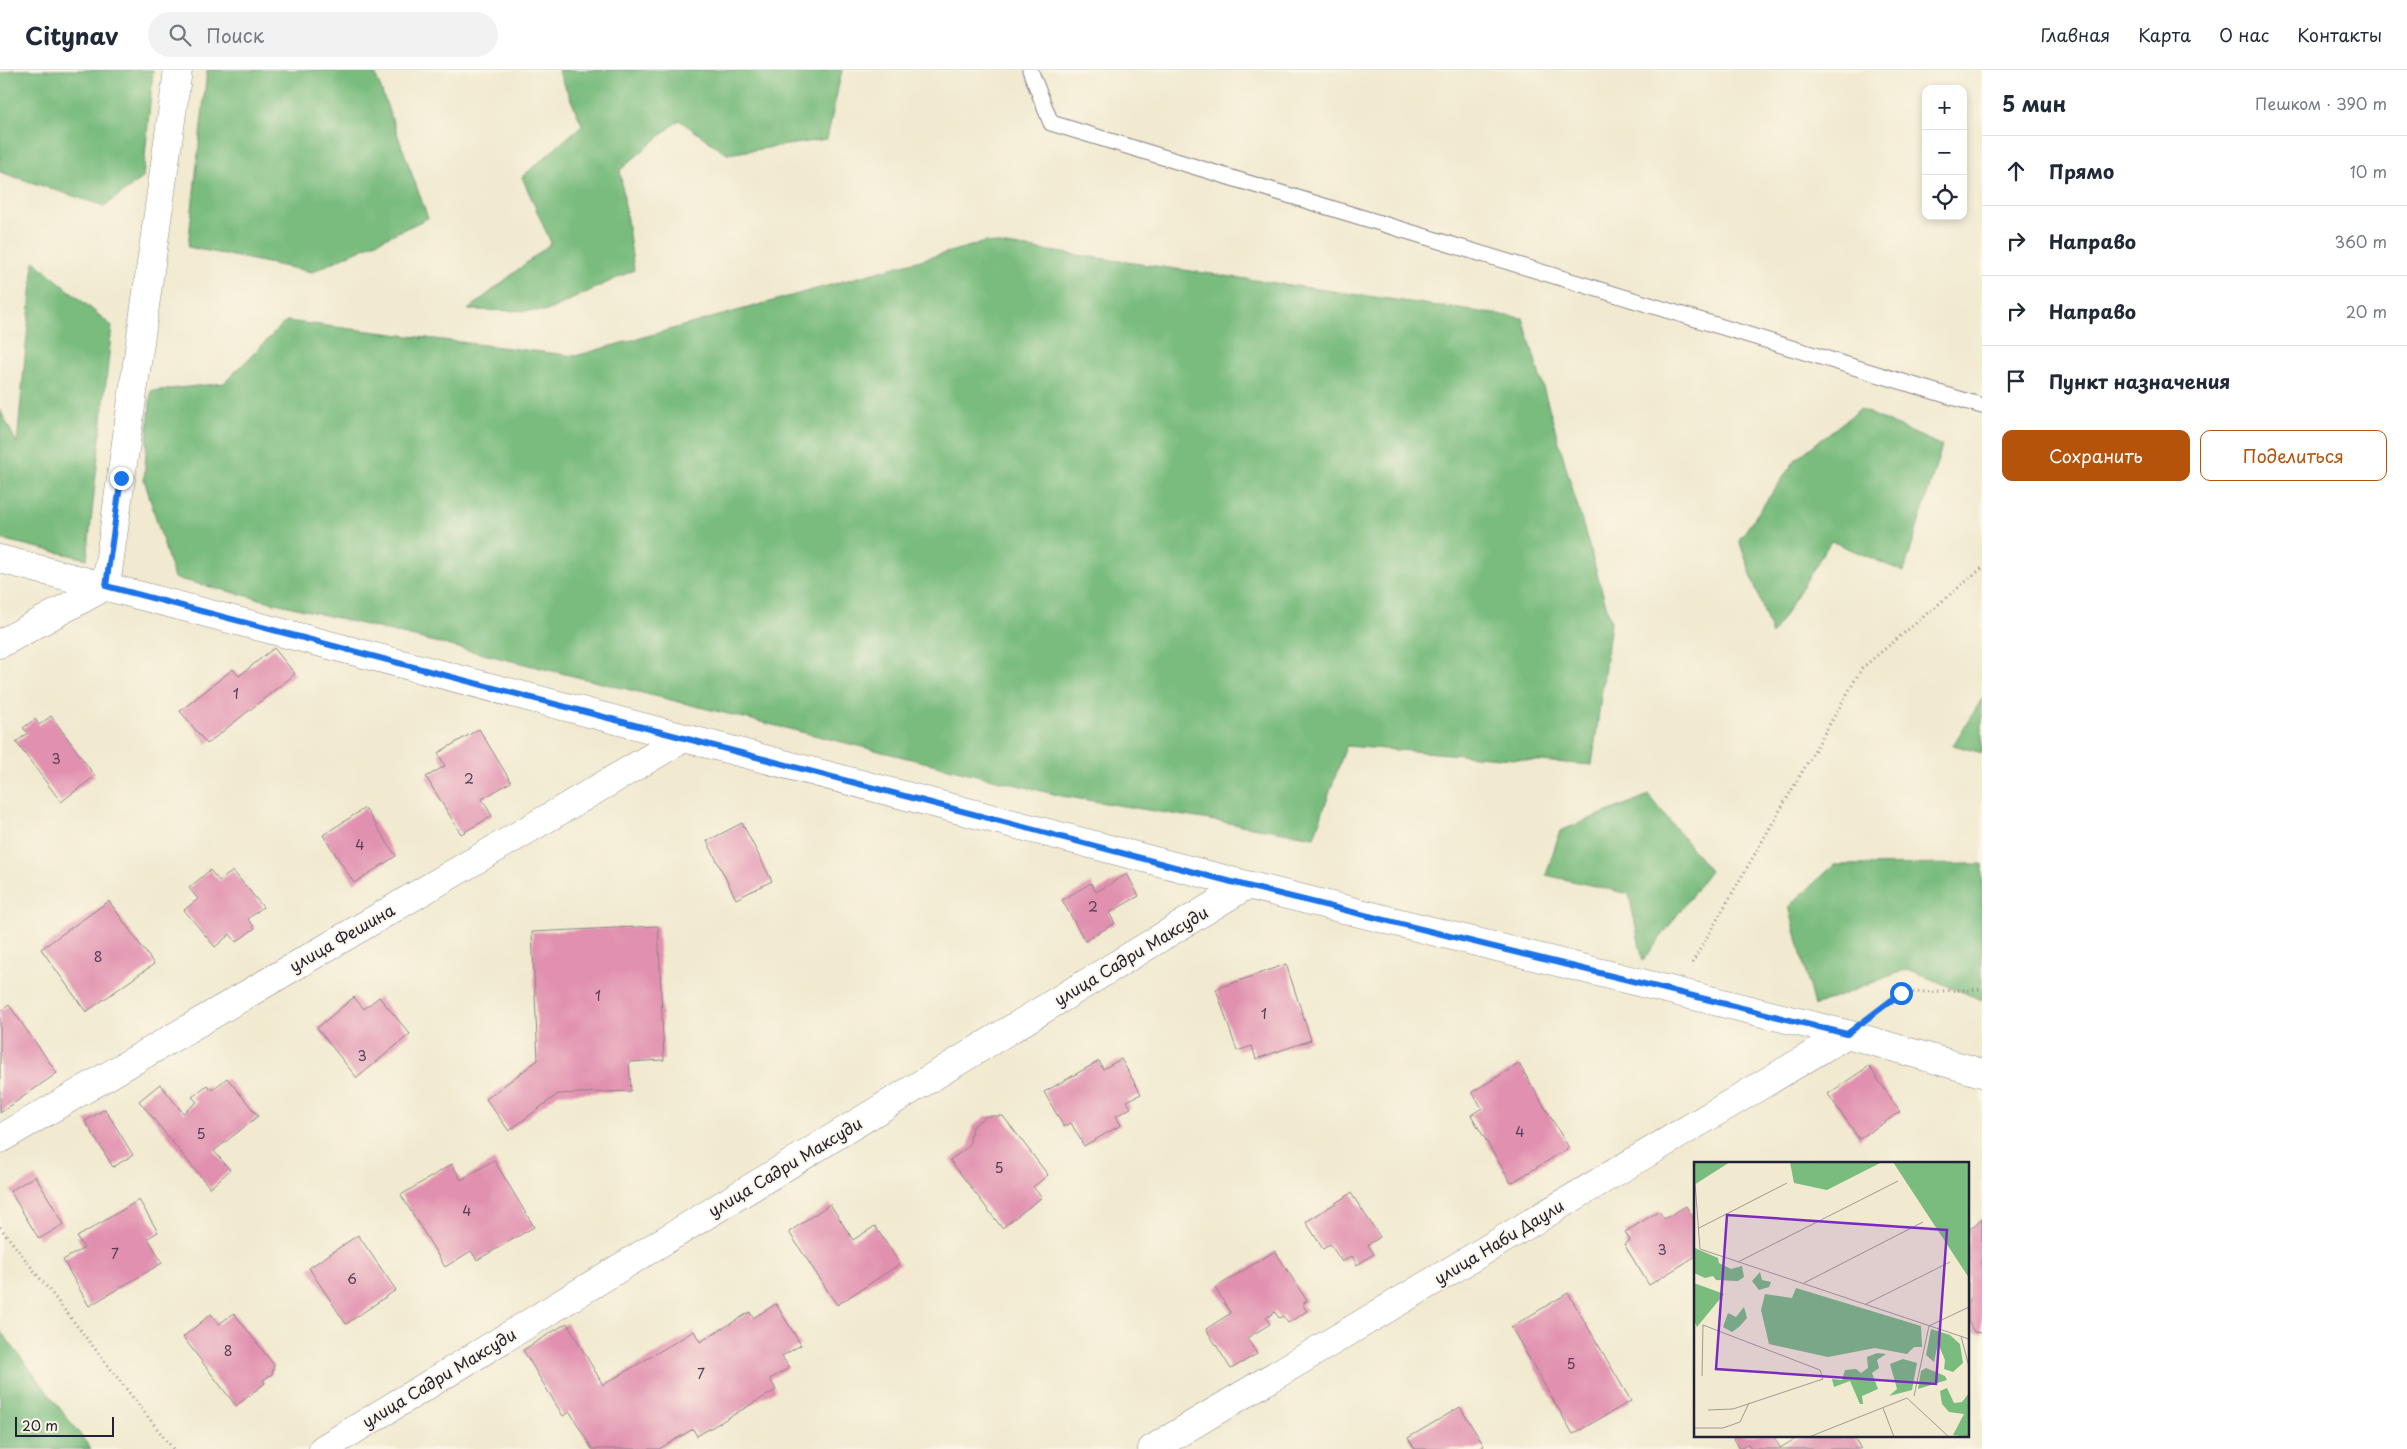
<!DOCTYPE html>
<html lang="ru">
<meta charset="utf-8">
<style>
:root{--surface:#fff;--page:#f2f2f3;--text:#1f2937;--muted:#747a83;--line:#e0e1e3;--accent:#b45309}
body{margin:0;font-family:"Playpen Sans",sans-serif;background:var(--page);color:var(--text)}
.controls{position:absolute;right:15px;top:15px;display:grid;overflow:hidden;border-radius:10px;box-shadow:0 2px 8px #0003}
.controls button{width:45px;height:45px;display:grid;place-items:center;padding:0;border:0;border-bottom:1px solid var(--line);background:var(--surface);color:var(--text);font:25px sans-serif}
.scale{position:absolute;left:15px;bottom:12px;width:99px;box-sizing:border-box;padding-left:5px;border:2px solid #22223b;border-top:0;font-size:14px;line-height:18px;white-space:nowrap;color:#22223b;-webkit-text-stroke:4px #fcf5e5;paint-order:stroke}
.stop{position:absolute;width:15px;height:15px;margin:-11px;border:4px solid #1a73e8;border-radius:50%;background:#fff}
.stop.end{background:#1a73e8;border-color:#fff;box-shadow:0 1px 5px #0008}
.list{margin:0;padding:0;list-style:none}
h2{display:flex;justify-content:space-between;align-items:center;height:65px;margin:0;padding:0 20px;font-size:21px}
h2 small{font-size:16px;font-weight:400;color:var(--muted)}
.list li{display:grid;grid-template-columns:32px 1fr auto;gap:15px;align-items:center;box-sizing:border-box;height:70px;padding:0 20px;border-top:1px solid var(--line)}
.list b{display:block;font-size:19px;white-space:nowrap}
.list em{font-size:16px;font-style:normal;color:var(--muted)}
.actions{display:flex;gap:10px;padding:15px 20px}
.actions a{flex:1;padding:11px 0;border:1px solid var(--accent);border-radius:10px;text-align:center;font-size:18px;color:var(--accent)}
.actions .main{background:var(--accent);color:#fff}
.icon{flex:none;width:28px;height:28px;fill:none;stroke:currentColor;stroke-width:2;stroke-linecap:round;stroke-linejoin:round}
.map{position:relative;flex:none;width:1982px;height:1379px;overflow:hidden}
header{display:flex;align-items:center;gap:30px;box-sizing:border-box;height:70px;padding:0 25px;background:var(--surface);border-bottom:1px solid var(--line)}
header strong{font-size:24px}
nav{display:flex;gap:28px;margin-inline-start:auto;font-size:18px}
.search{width:350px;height:45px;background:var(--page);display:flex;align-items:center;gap:12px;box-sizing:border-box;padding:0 18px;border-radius:28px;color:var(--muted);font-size:19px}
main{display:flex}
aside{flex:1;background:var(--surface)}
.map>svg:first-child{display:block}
.forest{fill:#79bc7e;stroke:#4e6f5c}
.building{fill:#e190af}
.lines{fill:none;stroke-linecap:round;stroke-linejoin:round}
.service-casing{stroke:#8a8686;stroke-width:17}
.minor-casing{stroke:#8a8686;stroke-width:29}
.path{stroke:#8a8686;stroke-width:3;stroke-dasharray:1 4;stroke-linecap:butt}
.service{stroke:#fff;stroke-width:15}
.minor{stroke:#fff;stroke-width:28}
.route{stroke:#1a73e8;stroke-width:6}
.labels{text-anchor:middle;stroke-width:4;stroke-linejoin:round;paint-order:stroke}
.number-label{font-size:14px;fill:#523e58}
.street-label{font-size:16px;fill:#22223b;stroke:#fcf5e5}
.inset-road{fill:none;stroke:#9e9a94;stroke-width:1}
.view{fill:#7b2cbf;fill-opacity:0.15;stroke:#7b2cbf;stroke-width:2.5}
.inset-edge{fill:none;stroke:#22223b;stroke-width:2.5}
</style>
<header>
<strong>Citynav</strong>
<div class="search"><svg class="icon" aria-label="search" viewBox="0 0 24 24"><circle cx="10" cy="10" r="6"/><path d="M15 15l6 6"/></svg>Поиск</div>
<nav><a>Главная</a><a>Карта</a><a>О нас</a><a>Контакты</a></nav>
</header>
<main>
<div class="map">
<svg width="1982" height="1379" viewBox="0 0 1982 1379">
<rect width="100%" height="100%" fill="#fcf5e5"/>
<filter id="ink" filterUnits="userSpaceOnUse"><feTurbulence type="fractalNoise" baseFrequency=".02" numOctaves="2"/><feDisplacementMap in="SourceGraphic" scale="10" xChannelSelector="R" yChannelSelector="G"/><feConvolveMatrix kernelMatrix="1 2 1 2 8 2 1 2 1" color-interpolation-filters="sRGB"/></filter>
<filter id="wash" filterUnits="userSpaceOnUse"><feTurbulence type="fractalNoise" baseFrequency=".0096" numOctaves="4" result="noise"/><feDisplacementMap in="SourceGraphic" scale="20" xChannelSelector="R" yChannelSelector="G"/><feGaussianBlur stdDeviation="1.12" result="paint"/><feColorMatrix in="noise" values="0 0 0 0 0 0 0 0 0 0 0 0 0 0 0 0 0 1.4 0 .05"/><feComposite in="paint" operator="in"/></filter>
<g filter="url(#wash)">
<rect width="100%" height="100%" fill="#f1ead0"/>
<!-- forest -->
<path class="forest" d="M11,0H153L143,108L104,136L0,102V4Z
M207,0H374L428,148L312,202L188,177Z
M558,0H842L827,69L727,84L679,50L620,100L634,200L547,241L468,240L551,173L522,107L582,55Z
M985,172L1523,248L1611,552L1592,695L1346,676L1314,767L1062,726L174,508L144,409L151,321L224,313L286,251L575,286Z
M34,191L112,256L87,489L0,469V340L17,373Z
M1860,339L1942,376L1904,502L1831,471L1772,565L1739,470L1796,389Z
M1982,629V683L1953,675Z
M1649,725L1710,801L1643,891L1629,824L1546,805L1560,761Z
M1982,794V930L1907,899L1814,936L1789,836L1834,795Z
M0,1260L91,1379H0Z"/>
<g id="blocks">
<!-- building -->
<path class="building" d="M274,578L295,604L207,674L180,641L233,599L239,606Z
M51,646L95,706L61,732L16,672L28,663L23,658L35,649L39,655Z
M479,659L511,712L482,729L492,746L461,764L426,707L445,696L438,683Z
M365,738L396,786L354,813L323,765Z
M742,753L772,811L736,829L707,771Z
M210,800L219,811L233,801L263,837L248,849L255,858L236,872L230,864L215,877L184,840L198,829L189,818Z
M1127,804L1139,826L1109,843L1115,853L1085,871L1062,830L1091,813L1096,822Z
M109,831L154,894L86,942L41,879Z
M658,856L664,990L629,992L631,1021L558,1024L509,1061L486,1029L538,990L532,862Z
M1286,894L1311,970L1256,989L1252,976L1237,981L1216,919Z
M354,927L364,939L379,927L410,964L357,1008L317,958Z
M9,935L57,1003L0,1043V941Z
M1121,989L1141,1024L1127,1031L1131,1038L1116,1046L1121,1055L1084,1076L1071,1053L1064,1057L1044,1022L1099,991L1103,999Z
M1519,994L1569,1078L1511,1113L1471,1045L1482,1038L1472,1022Z
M1869,996L1900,1042L1859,1069L1828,1024Z
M227,1008L258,1046L214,1081L230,1100L210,1118L139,1031L160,1014L183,1043L197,1032L192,1027L207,1015L212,1020Z
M105,1039L133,1085L113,1097L85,1051Z
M986,1046H1003L1048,1105L1033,1117L1042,1127L1002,1158L950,1090L969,1076L972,1057Z
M494,1090L534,1157L477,1190L471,1181L445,1197L401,1125L452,1094L461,1110Z
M35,1106L64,1154L39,1169L10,1121Z
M1351,1123L1380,1167L1368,1175L1374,1184L1357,1195L1352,1186L1342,1192L1330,1174L1323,1179L1306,1152Z
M139,1130L158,1162L148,1168L162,1193L89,1236L63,1190L84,1178L77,1167Z
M830,1134L853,1170L875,1156L900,1194L837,1235L789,1162Z
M1686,1136L1696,1152V1186L1649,1215L1624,1174L1630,1170L1625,1162L1659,1141L1664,1149Z
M1982,1148V1263L1974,1262L1968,1251V1161Z
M358,1165L396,1220L346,1254L309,1198Z
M1275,1181L1307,1231L1302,1234L1307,1241L1288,1253L1283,1246L1279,1248L1275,1242L1266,1248L1270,1254L1247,1268L1257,1284L1231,1299L1206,1259L1231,1243L1215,1218Z
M1568,1223L1631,1331L1573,1364L1511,1257Z
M776,1234L801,1275L782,1286L789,1298L770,1309L776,1320L697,1366L693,1359L659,1379H592L570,1342L563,1346L523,1280L567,1253L603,1315L694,1261L700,1272L750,1242L753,1248Z
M234,1243L274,1295L272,1304L263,1310L265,1313L236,1336L183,1267L211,1244L219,1254Z
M1460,1337L1484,1376L1479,1379H1415L1408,1368Z
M1732,1365H1773L1780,1378L1802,1365H1838L1840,1369L1845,1365H1852L1861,1379H1751L1748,1374L1740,1379Z"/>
</g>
</g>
<g filter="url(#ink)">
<use href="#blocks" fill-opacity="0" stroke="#8a8686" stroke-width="1"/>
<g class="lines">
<defs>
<path id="service" d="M1030,0L1051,53L1982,336"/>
<path id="minor" d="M0,489L1247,815L1847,964L1982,1003
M0,574L106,516L178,0
M0,1069L684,668
M323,1379L1247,815
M1152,1379L1847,964"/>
</defs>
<!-- service casing -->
<use href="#service" class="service-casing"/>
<!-- minor casing -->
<use href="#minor" class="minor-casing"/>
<!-- path -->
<path class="path" d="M1692,893L1862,598L1982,498
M1879,940L1901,923L1982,919
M0,1157L173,1379"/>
<!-- service -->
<use href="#service" class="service"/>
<!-- minor -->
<use href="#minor" class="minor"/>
</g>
</g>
<g class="lines" filter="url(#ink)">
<!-- route -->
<path class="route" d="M121,408L106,516L1247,816L1847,964L1901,923"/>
</g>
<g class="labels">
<!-- number labels -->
<g class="number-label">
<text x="236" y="629">1</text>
<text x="56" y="694">3</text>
<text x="469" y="714">2</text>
<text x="360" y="780">4</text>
<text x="1093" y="842">2</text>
<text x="98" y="892">8</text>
<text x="598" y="931">1</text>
<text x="1264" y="949">1</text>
<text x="362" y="991">3</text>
<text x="1520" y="1067">4</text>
<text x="201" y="1069">5</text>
<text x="999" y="1103">5</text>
<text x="467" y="1146">4</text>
<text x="1662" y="1185">3</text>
<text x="115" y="1189">7</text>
<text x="352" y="1214">6</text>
<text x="228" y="1286">8</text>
<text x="1571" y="1299">5</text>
<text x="701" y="1309">7</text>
</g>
<!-- street labels -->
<g class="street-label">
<text transform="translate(342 868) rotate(-30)" y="6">улица Фешина</text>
<text transform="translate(1131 886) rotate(-31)" y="6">улица Садри Максуди</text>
<text transform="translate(785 1097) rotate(-31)" y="6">улица Садри Максуди</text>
<text transform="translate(1499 1172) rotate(-31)" y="6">улица Наби Даули</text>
<text transform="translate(439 1308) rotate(-31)" y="6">улица Садри Максуди</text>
</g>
</g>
<!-- overview -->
<g transform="translate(1694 1092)">
<rect width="275" height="275" fill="#f1ead0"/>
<path d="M0,0H36L0,23ZM96,0H188L133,28L100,21ZM199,0H275V116ZM0,28L1,86L24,96L25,101L37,107L48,104L50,115L44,119L22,118L19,114L11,116L0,111ZM66,110L68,118L77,120L75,125L65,128L58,119ZM0,121L30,132L3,165L0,158ZM102,126L227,164L228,185H220L213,192L181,186L134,195L75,182L67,148L71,132L98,136ZM50,145L53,156L45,165L38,170L29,165L34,151L42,155ZM237,167L256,173L266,182L269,201L259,210L250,207L251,198L244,181L240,200L232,193ZM183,191L192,192L183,198L185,206L178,211L184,227L168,234L169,242H166L156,219L140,225L138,217L148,218L151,208L162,207L167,211L174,206L173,195ZM209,197L223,201L218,228L195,234L203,227L196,202ZM232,206L251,214L253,218L224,227L227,209ZM253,226L260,241L268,240L275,231V275L259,273L270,252L255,250L248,242L246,229Z" fill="#79bc7e"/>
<path class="inset-road" d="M1,21L6,87L275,177M5,66L93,21M44,100L204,19M110,121L229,60M172,142L256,100M267,174L275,205M8,214L9,163L126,208L129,217L39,247L14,248M220,234L235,164L275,145M189,246L200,275M0,266H29L46,260L55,241M115,275L213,236L255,275"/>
<path class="view" d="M33,53L253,68L242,222L22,207Z"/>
<rect width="275" height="275" class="inset-edge"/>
</g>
</svg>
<div class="controls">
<button>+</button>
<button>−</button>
<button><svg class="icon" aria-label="locate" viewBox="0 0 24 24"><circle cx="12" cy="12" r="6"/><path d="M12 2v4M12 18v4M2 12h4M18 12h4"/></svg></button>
</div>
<div class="scale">20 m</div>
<div class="stop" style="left:1901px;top:923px"></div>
<div class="stop end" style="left:121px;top:408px"></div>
</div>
<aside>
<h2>5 мин<small>Пешком · 390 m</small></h2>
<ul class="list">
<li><svg class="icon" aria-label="ahead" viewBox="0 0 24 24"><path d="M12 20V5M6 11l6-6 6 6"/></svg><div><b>Прямо</b></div><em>10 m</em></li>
<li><svg class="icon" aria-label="right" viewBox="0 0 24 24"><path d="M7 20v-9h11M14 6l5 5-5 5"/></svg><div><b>Направо</b></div><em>360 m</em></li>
<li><svg class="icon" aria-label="right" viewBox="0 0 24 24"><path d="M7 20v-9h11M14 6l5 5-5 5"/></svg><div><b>Направо</b></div><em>20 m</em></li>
<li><svg class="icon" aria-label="arrive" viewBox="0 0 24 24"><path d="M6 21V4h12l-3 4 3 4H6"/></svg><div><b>Пункт назначения</b></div></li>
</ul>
<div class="actions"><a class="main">Сохранить</a><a>Поделиться</a></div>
</aside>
</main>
